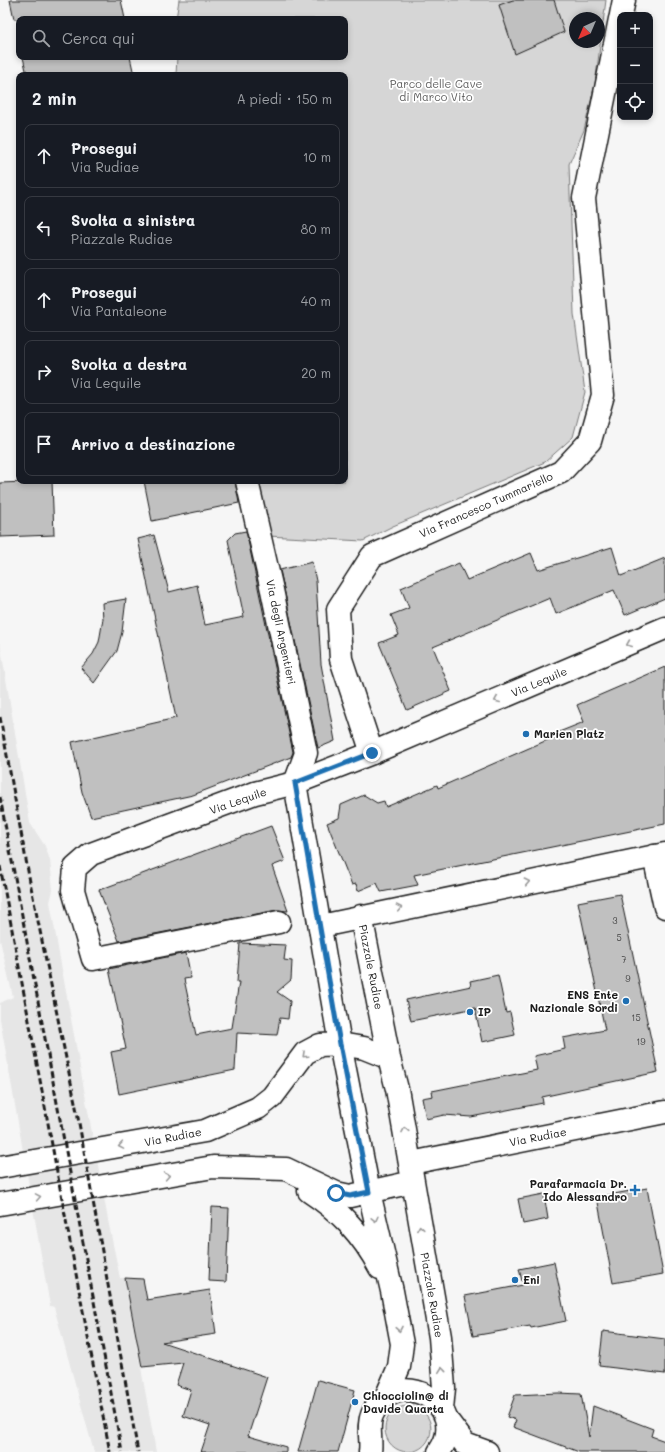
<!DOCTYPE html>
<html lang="it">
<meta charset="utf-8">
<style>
:root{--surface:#171b24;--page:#242831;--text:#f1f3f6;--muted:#9ea1a6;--line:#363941}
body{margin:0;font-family:Mali,sans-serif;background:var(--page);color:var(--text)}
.controls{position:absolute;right:12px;top:12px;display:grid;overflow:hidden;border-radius:8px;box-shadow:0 2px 6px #0003}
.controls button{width:36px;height:36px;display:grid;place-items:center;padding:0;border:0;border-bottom:1px solid var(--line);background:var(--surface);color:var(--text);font:20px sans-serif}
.compass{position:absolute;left:569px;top:12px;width:36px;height:36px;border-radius:50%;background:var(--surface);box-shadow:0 2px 6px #0003;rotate:224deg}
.stop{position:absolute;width:12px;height:12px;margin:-9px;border:3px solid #1f6fb2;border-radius:50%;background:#fff}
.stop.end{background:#1f6fb2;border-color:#fff;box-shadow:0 1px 4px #0008}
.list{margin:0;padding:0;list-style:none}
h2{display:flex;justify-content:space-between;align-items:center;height:52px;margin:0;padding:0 16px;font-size:17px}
h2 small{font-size:13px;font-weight:400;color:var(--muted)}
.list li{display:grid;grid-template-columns:26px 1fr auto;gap:12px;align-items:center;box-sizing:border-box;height:64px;margin:0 8px 8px;padding:0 8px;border:1px solid var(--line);border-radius:8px}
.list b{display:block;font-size:15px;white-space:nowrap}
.list p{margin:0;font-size:13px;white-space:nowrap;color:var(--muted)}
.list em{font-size:13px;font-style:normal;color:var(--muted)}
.icon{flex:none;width:22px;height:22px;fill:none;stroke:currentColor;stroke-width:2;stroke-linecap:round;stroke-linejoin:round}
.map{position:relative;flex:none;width:665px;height:1452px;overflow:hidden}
.search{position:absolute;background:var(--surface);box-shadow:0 2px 6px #0003;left:16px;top:16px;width:332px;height:44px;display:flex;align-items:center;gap:10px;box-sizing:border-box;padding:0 14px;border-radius:8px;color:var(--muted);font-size:15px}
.panel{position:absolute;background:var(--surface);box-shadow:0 2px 6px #0003;left:16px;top:72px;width:332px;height:412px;border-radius:8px}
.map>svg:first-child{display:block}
.built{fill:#e6e6e6}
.green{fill:#d6d6d6;stroke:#797979;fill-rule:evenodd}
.building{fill:#c0c0c0;stroke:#1c1c1c}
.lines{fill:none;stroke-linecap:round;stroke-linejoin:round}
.street-casing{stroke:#1c1c1c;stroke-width:25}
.secondary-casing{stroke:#1c1c1c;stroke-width:25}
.street{stroke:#fff;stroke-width:22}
.secondary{stroke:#fff;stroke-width:22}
.rail{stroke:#1c1c1c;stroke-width:3;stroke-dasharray:6 3;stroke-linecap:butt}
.oneway{stroke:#999}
.route{stroke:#1f6fb2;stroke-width:5}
.poi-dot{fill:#1f6fb2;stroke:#fff;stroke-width:1.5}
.labels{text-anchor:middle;stroke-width:3.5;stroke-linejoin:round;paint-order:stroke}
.number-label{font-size:9px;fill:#454545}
.park-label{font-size:11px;fill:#5d5d5d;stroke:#fff}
.street-label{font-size:11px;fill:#1c1c1c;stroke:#fff}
.poi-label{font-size:11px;font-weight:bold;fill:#1c1c1c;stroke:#fff;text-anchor:start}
</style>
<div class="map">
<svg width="665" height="1452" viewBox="0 0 665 1452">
<rect width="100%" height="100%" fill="#f6f6f6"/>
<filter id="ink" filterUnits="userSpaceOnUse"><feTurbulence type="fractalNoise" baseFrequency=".025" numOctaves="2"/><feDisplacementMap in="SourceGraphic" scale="8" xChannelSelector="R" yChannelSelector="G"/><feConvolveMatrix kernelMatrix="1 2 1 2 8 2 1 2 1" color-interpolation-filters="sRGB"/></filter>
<g filter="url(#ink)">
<!-- built -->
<path class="built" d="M0,643L30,823L45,846L50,860L53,890L50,902L58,948L109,1225L120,1278H125L156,1452H94L54,1307L50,1306L0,1019V1003L13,997L0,940Z"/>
<!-- green -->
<path class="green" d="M179,0H606L595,84L584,130L569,164L574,314L585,392L573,437L545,462L393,526L363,541L267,536L256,481H345V75H176L177,57H345V19H176ZM575,18H599V42H575Z
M385 1429a23 23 0 1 1 46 0a23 23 0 1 1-46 0Z"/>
<!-- building -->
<path class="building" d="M10,0H121L125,19H14Z
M513,0H554L564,32L515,54L499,5Z
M23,57H130L134,75H27Z
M52,481L54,535L0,537V483Z
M144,481H235L239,503L152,521Z
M246,531L293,752L291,757L193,795L91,817L82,792L72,742L176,718L138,539L154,535L169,592L197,585L205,625L244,617L228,540L235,533Z
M612,547L621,576L665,558V598L625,615L614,590L556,614L550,598L433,647L451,691L407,710L379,643L399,635L391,615L409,608L401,588L459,563L467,580L531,553L538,570Z
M312,562L316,581L321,664L335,741L318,748L280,570Z
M126,599L122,632L117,651L94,683L81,668L93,654L99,642L103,619L102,603Z
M665,667V824L414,875L418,885L381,892L377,883L358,891L356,884L352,885L327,823L339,818L341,805L364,795L377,803L384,801L386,807L437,785L438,788L561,734L559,732L584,722L577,705Z
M271,826L285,861L272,866L288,911L277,910L119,941L99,890Z
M620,894L658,1072L542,1097L543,1103L471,1117L444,1115L426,1119L422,1098L433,1096L432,1091L537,1070L534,1056L565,1049L563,1038L605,1030L578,902Z
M240,943L286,945L284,960L292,961L291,980L277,992L290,1001L288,1019L280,1018L277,1035L237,1033L235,1070L119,1094L111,1052L126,1049L109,969L186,953L191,978L184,979L196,1035L232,1028L239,982H237Z
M498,975L506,1013L510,1012L515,1035L482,1042L475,1008L411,1021L406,1000L471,986L470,981Z
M647,1188L663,1274L613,1283L597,1197Z
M544,1194L548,1219L523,1224L518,1199Z
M212,1207L229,1208L226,1282L209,1281Z
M554,1262L566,1321L531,1328L530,1326L473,1336L465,1296L523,1285L519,1269Z
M125,1278L143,1279L147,1300L210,1290L216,1334L162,1342L267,1377L248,1436L286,1447V1452H201L210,1425L183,1416L191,1390L176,1385L183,1363L142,1367Z
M603,1331L665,1339V1374L599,1366Z
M318,1380L355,1390L338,1452H298Z
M558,1393L581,1394L589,1437L593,1406L653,1429L651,1436L665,1441V1452H579L513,1427L516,1420L507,1417L515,1395Z"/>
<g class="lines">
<defs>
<path id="street" d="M621,15L624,0
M247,481L272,590L306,753L295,783L255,793L91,854L75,868L73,890L93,959L279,922
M372,753L341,659L338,609L372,556L561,472L590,441L603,395L584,198L620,19
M654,856L665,907
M411,1163L665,1112
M447,1420L465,1444L487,1452"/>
<path id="secondary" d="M361,916L389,1058L397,1089L440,1337L444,1388L442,1409
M321,926L665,854
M0,1167L205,1131L258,1108L272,1097L305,1053L320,1045L340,1044L364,1048L389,1058
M309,1191C341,1212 362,1234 380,1268
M0,1204L213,1167L286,1169L336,1193L350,1196L413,1182
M386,1397L399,1367L402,1344L392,1291L369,1192L340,1044L295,783L372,753L665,628
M370,1452C372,1440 367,1427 372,1415C394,1362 473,1404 439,1452"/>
</defs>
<!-- street casing -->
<use href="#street" class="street-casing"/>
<!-- secondary casing -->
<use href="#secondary" class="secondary-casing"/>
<!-- street -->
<use href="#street" class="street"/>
<!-- secondary -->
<use href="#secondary" class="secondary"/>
<!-- rail -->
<path class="rail" d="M0,717L30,882L77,1112L138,1452
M0,797L122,1452
M0,866C37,1061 72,1257 110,1452"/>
</g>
<!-- one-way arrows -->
<defs><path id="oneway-chevron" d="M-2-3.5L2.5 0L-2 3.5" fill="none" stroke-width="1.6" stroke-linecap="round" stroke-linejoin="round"/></defs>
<g class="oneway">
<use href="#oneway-chevron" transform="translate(629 644) rotate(157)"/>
<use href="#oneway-chevron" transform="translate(497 700) rotate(157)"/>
<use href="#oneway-chevron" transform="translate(527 882) rotate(-12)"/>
<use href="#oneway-chevron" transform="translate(399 908) rotate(-12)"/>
<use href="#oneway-chevron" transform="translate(305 1055) rotate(137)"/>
<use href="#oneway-chevron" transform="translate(405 1130) rotate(-101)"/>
<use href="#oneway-chevron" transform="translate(121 1146) rotate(170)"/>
<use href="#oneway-chevron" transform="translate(167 1176) rotate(-10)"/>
<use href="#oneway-chevron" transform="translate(38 1197) rotate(-10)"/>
<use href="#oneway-chevron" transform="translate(375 1219) rotate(77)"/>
<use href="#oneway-chevron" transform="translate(420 1228) rotate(-99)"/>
<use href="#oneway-chevron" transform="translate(399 1329) rotate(79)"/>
<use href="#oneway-chevron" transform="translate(442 1370) rotate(-96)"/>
</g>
</g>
<g class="lines" filter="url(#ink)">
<!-- route -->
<path class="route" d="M336,1193L350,1196L369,1192L340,1044L295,783L372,753"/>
</g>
<!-- markers -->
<g class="poi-dot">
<circle cx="526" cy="734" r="4"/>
<circle cx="626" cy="1001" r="4"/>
<circle cx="470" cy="1012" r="4"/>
<path d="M633 1184h4v4h4v4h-4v4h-4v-4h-4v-4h4z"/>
<circle cx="515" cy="1280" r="4"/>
<circle cx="355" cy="1402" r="4"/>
</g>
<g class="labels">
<!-- number labels -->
<g class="number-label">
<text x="615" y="924">3</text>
<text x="619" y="941">5</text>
<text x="624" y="963">7</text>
<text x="628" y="982">9</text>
<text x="636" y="1021">15</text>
<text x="641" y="1045">19</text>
</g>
<!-- park labels -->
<g class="park-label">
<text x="436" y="88">Parco delle Cave<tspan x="436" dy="13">di Marco Vito</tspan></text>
</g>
<!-- street labels -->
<g class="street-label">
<text transform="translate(486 505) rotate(-24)" y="4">Via Francesco Tummariello</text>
<text transform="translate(281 632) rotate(78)" y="4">Via degli Argentieri</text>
<text transform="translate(539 682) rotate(-23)" y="4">Via Lequile</text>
<text transform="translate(238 801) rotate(-19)" y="4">Via Lequile</text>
<text transform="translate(371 967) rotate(79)" y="4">Piazzale Rudiae</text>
<text transform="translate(173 1137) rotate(-11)" y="4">Via Rudiae</text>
<text transform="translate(538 1137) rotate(-11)" y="4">Via Rudiae</text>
<text transform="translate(432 1295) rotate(80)" y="4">Piazzale Rudiae</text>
</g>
<!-- poi labels -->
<g class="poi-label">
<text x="534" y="738">Marien Platz</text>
<text x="618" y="999" text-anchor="end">ENS Ente<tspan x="618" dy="13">Nazionale Sordi</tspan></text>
<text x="478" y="1016">IP</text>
<text x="627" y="1188" text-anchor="end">Parafarmacia Dr.<tspan x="627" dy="13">Ido Alessandro</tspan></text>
<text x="523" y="1284">Eni</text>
<text x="363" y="1400">Chiocciolin@ di<tspan x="363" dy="13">Davide Quarta</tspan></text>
</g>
</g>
</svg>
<div class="controls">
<button>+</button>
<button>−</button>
<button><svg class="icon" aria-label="locate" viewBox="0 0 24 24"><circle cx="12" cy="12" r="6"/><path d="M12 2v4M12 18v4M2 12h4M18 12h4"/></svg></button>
</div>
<svg class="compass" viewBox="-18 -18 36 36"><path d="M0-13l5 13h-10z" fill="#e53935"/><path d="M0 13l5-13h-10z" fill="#9ea1a6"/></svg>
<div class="stop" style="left:336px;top:1193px"></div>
<div class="stop end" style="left:372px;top:753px"></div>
<div class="search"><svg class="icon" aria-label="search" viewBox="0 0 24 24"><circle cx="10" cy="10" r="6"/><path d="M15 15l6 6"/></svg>Cerca qui</div>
<section class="panel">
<h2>2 min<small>A piedi · 150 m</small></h2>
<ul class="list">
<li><svg class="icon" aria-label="ahead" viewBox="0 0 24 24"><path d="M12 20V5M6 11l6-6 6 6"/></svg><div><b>Prosegui</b><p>Via Rudiae</p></div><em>10 m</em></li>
<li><svg class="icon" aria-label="left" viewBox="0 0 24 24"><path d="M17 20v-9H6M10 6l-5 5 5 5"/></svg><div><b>Svolta a sinistra</b><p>Piazzale Rudiae</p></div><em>80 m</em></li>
<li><svg class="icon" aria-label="ahead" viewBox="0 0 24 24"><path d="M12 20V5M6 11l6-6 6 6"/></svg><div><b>Prosegui</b><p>Via Pantaleone</p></div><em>40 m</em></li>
<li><svg class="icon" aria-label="right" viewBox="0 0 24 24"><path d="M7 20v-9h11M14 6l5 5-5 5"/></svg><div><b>Svolta a destra</b><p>Via Lequile</p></div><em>20 m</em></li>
<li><svg class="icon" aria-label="arrive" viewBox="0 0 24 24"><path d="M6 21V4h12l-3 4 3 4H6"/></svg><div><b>Arrivo a destinazione</b></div></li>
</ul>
</section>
</div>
